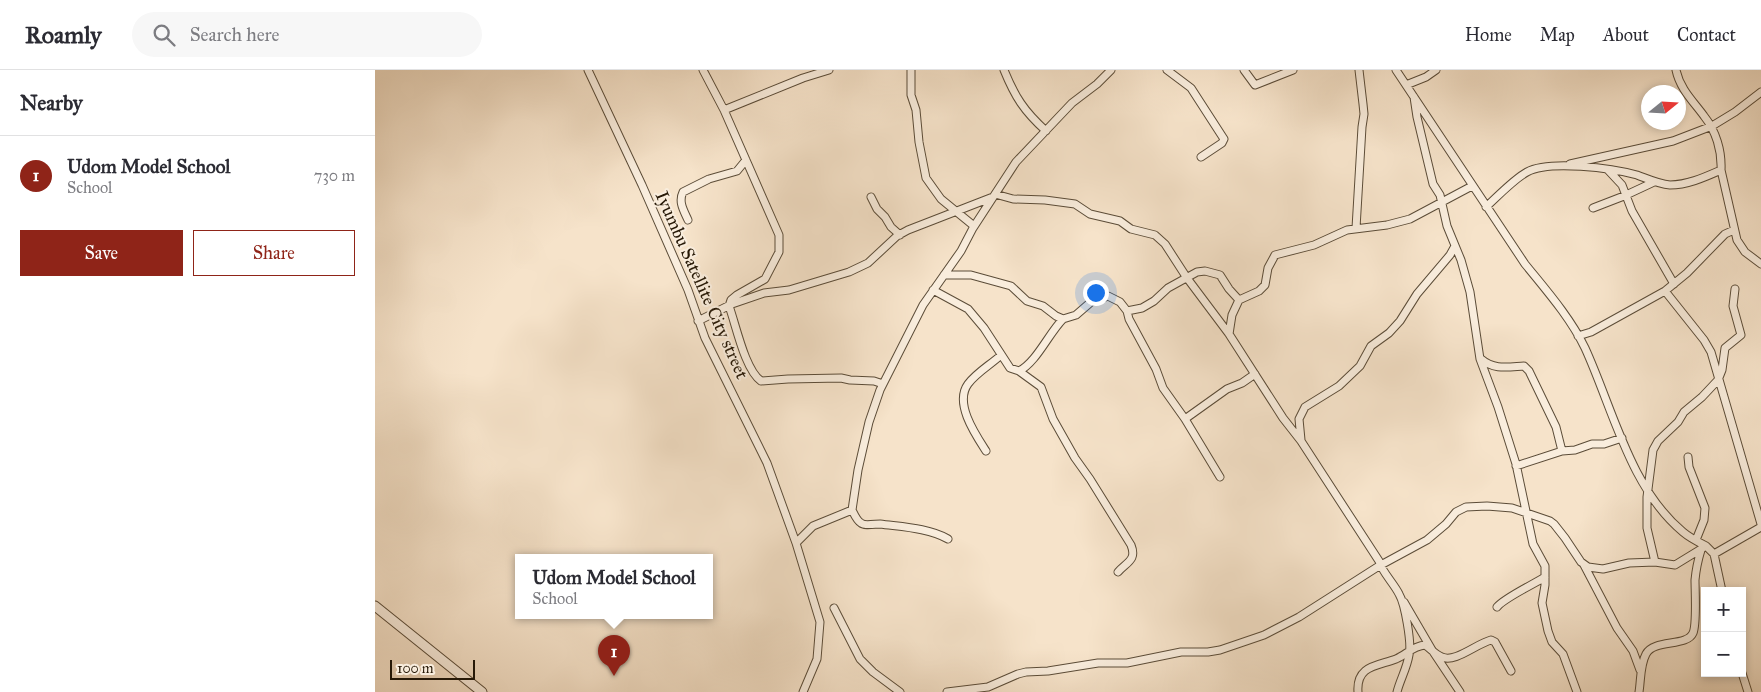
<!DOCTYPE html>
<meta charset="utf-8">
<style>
:root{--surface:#fff;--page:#f7f7f7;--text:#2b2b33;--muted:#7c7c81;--line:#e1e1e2;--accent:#8f2418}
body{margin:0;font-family:"IM FELL Great Primer",serif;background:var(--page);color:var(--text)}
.controls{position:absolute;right:15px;bottom:15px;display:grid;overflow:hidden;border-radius:0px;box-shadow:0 2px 8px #0003}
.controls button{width:45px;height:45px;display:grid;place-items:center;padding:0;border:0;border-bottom:1px solid var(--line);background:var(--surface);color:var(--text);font:25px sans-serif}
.compass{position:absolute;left:1266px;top:15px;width:45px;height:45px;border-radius:50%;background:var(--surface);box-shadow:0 2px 8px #0003;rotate:72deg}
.scale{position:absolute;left:15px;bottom:12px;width:85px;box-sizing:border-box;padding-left:5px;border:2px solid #271907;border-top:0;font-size:14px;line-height:18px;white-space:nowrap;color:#271907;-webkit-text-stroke:4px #f9eddd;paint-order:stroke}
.you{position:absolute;left:720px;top:222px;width:18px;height:18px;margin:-12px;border:4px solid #fff;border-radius:50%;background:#1a73e8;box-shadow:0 0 0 8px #1a73e833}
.badge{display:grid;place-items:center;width:32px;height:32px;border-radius:50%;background:var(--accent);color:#fff;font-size:16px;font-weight:700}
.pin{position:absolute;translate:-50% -41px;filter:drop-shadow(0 1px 2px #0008)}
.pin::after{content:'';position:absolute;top:26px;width:18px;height:15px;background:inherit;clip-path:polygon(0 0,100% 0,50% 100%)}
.popup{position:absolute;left:140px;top:484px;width:198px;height:65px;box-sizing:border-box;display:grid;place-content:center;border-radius:0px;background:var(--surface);filter:drop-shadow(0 1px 4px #0005);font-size:16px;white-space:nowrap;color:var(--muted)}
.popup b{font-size:19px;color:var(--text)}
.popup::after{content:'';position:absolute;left:50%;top:100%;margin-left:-10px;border:10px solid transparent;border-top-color:var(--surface)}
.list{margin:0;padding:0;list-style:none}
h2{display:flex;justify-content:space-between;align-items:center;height:65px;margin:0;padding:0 20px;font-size:21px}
h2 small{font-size:16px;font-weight:400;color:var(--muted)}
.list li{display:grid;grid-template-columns:32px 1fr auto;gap:15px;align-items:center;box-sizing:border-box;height:80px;padding:0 20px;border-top:1px solid var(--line)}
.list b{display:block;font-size:19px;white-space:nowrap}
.list p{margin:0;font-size:16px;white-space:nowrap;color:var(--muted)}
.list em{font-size:16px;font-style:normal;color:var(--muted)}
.actions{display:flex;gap:10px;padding:15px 20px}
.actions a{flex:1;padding:11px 0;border:1px solid var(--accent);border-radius:0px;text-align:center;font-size:18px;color:var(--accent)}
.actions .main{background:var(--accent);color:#fff}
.icon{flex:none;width:28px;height:28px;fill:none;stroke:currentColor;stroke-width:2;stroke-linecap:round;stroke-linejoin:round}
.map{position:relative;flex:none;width:1386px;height:622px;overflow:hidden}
header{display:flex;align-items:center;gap:30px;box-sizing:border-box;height:70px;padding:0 25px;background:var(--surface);border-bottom:1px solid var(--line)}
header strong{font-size:24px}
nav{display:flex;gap:28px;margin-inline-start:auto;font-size:18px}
.search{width:350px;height:45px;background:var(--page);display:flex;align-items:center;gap:12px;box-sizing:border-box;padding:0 18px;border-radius:28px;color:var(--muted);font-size:19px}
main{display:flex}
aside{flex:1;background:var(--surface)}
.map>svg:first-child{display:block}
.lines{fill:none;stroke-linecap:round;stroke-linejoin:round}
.minor-casing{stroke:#5b4c38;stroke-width:9}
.tertiary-casing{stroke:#5b4c38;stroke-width:11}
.minor{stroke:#f9eddd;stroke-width:7}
.tertiary{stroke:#f9eddd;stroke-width:9}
.labels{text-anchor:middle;stroke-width:4;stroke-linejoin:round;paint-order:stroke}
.street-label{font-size:18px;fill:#271907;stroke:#f9eddd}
</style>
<header>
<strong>Roamly</strong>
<div class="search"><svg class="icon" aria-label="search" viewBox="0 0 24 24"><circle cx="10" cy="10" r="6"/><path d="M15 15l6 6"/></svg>Search here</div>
<nav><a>Home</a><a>Map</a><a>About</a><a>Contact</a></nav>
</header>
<main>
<aside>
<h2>Nearby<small></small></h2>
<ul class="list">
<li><span class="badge">1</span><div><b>Udom Model School</b><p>School</p></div><em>730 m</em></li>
</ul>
<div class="actions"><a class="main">Save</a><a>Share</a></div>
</aside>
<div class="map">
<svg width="1386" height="622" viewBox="0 0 1386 622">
<rect width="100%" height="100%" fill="#f6e3ca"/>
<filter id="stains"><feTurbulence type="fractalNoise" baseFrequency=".004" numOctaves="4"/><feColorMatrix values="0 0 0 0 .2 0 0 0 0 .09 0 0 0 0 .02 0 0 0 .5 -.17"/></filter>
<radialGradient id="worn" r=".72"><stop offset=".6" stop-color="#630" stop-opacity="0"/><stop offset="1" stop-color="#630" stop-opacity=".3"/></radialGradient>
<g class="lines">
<defs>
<path id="minor" d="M213,0L267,115L313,220L330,268L392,393L421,473
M328,0L349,40L404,165V182L390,209L362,225L356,230L354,236C361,255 370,300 386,311L413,309L466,308L475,310L499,311L508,314
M536,0V25L541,40L544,72L551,108L566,129L599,156
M629,0C640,27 649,41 671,61
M792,0L816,18L847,66L849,69L847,73L826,87
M869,0L880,15L918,0
M1021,0L1150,194C1171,220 1195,247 1210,278C1238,339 1255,418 1308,462C1315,468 1323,472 1331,476
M1301,0C1305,19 1318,31 1329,46C1341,61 1347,81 1346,100L1362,170L1370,182L1386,194
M1031,15L1051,7L1061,0
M1039,27L1042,47L1058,114L1065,125L1072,156L1086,190L1095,222L1105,289L1123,337L1141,394L1158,474L1170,496V515L1167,533L1173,561L1177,572L1188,584L1202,622
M349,40L428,8L454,0
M1195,94L1298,71L1337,56L1360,42L1386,22
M1233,100L1247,115L1257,141L1299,214
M620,124L638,129L670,130L700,134L715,144L745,151L756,159L780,165L790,174L812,208L854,264L908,348L926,371L1004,491C1005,499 1020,515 1024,524C1030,534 1037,574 1034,585C1032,598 1025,610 1022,622
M496,127L502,139L510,147L516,157L525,165
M1111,137C1123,126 1139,109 1152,102C1174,90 1237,98 1262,105C1273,109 1283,114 1295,115C1313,115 1330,107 1346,100
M1218,138L1249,126L1279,112
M313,150C309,141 303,132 308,122L334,109L362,101L371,90
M981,158L987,57L989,44L988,34L984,0
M569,205H596L636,216L652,231L668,236L681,246L688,249L701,245L716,232L733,226L745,232L752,241L767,238L779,231L793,218L822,202L830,201L845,205L854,219L864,230L884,221L890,215L893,198L900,185L939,175L972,160L1012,155L1035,149L1097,116
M558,220L593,239L609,258L635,298L644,301C661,293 674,263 688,249
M1290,221L1329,270L1336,282L1386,454
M752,241L754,249L781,299L788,318L810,349L845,407
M323,251L357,234L389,223L414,220L474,202L493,193L522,166L533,160L618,127
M854,264L857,245L864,230
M1203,266L1216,262L1290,221L1312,203L1350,164L1359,160
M1106,289C1119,300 1132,297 1149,296L1154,301L1181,357L1187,381
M644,301L666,317L678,349L700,388L715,409L756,475C762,490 752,492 743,502
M810,349L852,319L867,313L880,304
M926,370L924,349L930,337L964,316L985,296L996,276L1014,263L1025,251L1042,224L1075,185L1080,176
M611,381C600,364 579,333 593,314C601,303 615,295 625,286
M1313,387L1314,397L1330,438L1329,450L1321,470
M1141,396L1187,381L1200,380L1217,374H1229L1247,368
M477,440C479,444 482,451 486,453C489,456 500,454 505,454C527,457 554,458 573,469
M1339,484L1347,521
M1280,492L1272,458V427L1278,380L1283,371L1303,352L1309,342L1327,327L1343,310L1347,300L1350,278L1366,265L1358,236L1360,219
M1209,495L1242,558L1258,581L1265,600
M1029,532L1057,580L1085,622
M1122,537C1129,528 1159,514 1170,507
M459,538L485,589L498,602L525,622
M1367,603L1373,622
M428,622L442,589L445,552L421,473L438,456L477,440L483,400L494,352L505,320L548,235L586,181L598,158L641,92L697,33L722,14L736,0
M572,622L613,617L643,604L651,602L673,601L723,593H752L806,582H833L845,580L889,565L924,547L1004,496L1052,470L1071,454L1081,442L1091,437L1112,436L1137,438L1175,451L1179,454L1190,468L1206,492L1213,497L1228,499L1254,493L1280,492L1300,495L1331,476L1339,484L1386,457
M983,622C981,595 1003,596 1021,589C1032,584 1038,576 1050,575C1056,579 1061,585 1067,587C1080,593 1101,574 1116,570L1120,572L1136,601
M1264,622C1266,610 1265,595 1271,584C1279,569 1312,577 1318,563C1322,554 1320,521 1320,510C1321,499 1323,490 1326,480"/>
<path id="tertiary" d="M0,536L107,622"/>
</defs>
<!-- minor casing -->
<use href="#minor" class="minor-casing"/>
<!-- tertiary casing -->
<use href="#tertiary" class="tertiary-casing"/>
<!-- minor -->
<use href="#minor" class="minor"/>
<!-- tertiary -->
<use href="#tertiary" class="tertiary"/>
</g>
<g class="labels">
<!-- street labels -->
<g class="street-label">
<text transform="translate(327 215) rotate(66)" y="6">Iyumbu Satellite City street</text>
</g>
</g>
<rect width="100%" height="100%" filter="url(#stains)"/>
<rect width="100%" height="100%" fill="url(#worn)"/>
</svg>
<div class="controls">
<button>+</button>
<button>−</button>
</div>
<svg class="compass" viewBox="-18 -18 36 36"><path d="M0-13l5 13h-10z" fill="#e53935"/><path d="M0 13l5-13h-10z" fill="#7c7c81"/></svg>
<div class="scale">100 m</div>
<div class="you"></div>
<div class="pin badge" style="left:239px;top:606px">1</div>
<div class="popup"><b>Udom Model School</b>School</div>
</div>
</main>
